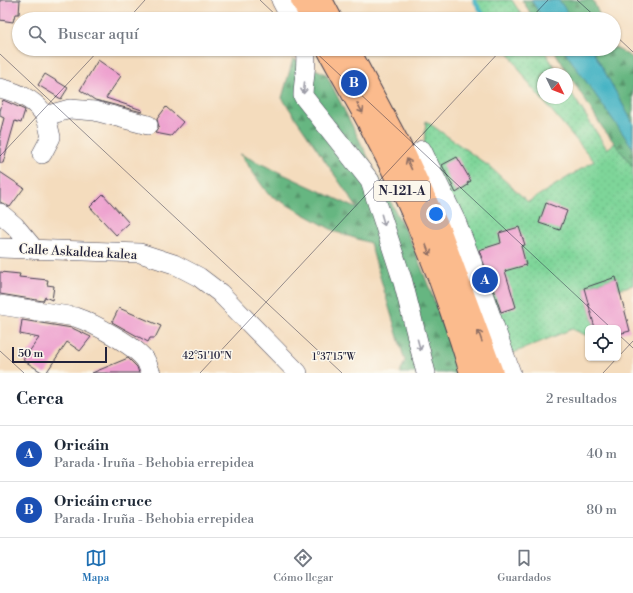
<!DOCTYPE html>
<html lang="es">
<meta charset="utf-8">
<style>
:root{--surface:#fff;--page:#f6f6f7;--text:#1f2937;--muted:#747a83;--line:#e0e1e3;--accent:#1f6fb2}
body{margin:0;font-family:"Libre Bodoni",serif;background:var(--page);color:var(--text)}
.controls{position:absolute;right:12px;bottom:12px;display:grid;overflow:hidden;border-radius:6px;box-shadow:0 1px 3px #0004}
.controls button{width:36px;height:36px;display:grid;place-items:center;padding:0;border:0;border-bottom:1px solid var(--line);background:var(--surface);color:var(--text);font:20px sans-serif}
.compass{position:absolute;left:537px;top:68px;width:36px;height:36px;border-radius:50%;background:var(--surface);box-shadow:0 1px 3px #0004;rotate:133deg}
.scale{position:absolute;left:12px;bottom:10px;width:95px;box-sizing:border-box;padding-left:4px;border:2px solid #22223b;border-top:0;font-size:11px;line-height:14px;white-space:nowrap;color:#22223b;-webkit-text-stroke:3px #fbf7ec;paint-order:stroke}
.you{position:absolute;left:436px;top:214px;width:14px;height:14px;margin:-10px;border:3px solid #fff;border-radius:50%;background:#1a73e8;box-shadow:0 0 0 6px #1a73e833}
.badge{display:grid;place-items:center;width:26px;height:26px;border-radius:50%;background:var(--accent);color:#fff;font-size:13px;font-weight:700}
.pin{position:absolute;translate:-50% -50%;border:2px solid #fff;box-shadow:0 1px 4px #0006}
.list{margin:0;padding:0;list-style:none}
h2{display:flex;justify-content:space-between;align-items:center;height:52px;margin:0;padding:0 16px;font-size:17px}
h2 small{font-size:13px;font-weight:400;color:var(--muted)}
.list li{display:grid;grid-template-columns:26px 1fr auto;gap:12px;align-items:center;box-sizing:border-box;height:56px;padding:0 16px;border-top:1px solid var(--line)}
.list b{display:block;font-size:15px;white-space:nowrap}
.list p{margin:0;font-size:13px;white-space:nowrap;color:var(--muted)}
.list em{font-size:13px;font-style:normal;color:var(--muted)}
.icon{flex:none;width:22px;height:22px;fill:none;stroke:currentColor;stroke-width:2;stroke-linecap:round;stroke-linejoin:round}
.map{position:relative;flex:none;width:633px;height:373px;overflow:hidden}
.search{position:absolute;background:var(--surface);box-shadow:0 1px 3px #0004;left:12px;right:12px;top:12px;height:44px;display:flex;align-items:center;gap:10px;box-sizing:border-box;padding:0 14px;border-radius:22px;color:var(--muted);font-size:15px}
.sheet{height:164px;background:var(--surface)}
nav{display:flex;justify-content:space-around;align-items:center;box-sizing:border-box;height:56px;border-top:1px solid var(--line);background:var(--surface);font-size:11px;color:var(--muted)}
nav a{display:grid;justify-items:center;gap:2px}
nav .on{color:var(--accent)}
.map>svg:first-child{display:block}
.grass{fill:url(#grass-dots);stroke:#507c6a}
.forest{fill:url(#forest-firs);stroke:#446c5e}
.water{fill:#47b4c4;stroke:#346b80}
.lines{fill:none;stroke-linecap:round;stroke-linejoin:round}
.stream{stroke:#47b4c4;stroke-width:4}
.building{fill:#eea1cf}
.minor-casing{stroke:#423e4e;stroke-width:20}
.highway-casing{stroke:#423e4e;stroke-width:24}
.minor{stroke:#fff;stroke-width:19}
.highway{stroke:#fbbb8d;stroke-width:22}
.oneway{stroke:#9c9ca7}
.oneway2{stroke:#8e6e64}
.ticks{fill:none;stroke:#22223b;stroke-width:1;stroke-opacity:0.45}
.labels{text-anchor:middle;stroke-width:3;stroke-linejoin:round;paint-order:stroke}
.shield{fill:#fbf7ec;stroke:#636270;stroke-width:1}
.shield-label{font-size:12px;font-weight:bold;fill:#22223b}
.street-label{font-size:13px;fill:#22223b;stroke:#fbf7ec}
.ticks-label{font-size:10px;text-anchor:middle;fill:#22223b;stroke:#fbf7ec;stroke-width:3;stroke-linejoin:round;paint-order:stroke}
</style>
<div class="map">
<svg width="633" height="373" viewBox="0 0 633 373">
<defs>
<pattern id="grass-dots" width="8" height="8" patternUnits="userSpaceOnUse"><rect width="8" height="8" fill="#7ed599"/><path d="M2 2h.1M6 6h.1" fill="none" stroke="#6db785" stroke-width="1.8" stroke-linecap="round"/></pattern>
<pattern id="forest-firs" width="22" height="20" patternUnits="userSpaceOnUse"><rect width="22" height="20" fill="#66b681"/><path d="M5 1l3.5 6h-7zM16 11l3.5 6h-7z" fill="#54946b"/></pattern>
</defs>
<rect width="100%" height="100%" fill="#fbf7ec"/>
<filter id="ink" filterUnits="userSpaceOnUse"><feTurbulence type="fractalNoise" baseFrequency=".025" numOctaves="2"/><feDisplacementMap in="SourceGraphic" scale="8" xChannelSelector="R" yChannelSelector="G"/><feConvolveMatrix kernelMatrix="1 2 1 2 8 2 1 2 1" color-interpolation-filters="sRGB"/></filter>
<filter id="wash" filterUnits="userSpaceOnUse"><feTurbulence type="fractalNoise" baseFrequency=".012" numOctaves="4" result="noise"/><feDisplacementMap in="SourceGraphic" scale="16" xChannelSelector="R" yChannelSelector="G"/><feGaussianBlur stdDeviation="0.9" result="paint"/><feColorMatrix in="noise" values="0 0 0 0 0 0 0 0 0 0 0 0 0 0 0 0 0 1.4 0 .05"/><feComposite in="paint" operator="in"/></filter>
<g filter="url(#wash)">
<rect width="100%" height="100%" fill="#f4dcbd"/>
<!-- grass -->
<path class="grass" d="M474,0H512L524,19H486Z
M506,49H543L559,74H543V98H567V86L607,149L615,143L633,167V285L619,289L616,277L584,288L595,328H588V336L572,329L511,354L424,144L426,121L490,167L528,202L594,161L529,84Z"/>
<!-- forest -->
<path class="forest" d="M522,0H593L601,19H534Z
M614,47L633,58V167L602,127L553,49H614Z
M293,59L326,74L413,246L462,373H400L405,361L370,243L336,232L268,194L240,154L358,209L282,98Z"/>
<!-- water -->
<path class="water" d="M531,0H559L572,19H543Z
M563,49H592L633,123V148Z"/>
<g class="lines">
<!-- stream -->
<path class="stream" d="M474,0L486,19"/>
</g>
<g id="blocks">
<!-- building -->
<path class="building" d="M0,0H20L19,14H15L13,22L0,20Z
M98,60L121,76L106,98L142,110V112L95,100L80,90Z
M45,74L68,88L61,99L38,85Z
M3,100L25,110L21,123L15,121L3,163H0V133L4,118L0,116V111Z
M166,107L183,122L171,136L155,133L159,127L157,119Z
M457,157L471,181L467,183L468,185L456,193L442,165Z
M0,172L24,188L10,207L0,202Z
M103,194L129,223L116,235L90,207Z
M546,203L567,211L560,230L539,223Z
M519,227L525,245L521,246L526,265L505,271L516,307L501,312L479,250L501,243L499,233Z
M0,272L20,274L19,277L48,280L47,285L54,286L52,300L45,297L43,301L0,294Z
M616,277L630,331L618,334V328H595L584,288Z
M119,308L161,326L155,338H150L148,342L112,322Z
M22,320L72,328L91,337L80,351L67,342L46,373H43L23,360L39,338L20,334Z
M128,358L137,367L139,373H92Z"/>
</g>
</g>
<g filter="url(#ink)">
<use href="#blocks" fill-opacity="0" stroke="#423e4e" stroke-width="1"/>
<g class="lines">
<defs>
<path id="minor" d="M281,0L291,19
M305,49C308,66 303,80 303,96L370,181L403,282L426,373
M0,88C16,92 36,100 45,116C48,122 49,130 51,137L42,154
M45,116L70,109L95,111L148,125
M422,150L456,221L469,254L511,373
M0,213L15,226L35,250
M0,248L140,253L174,264L199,277L220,293L298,373
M0,305L75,317C93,323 135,345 146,361C148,365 149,369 151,373"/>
<path id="highway" d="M302,0L312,19
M321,0L331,19
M328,49C341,74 356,98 369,123C411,202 446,287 471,373
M348,49L406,158L440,232L492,373"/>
</defs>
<!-- minor casing -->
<use href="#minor" class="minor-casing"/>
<!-- highway casing -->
<use href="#highway" class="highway-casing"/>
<!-- minor -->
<use href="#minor" class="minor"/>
<!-- highway -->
<use href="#highway" class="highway"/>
</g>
<!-- one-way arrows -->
<defs><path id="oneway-shaft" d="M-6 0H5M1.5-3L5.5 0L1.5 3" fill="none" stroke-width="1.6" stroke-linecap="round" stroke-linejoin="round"/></defs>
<g class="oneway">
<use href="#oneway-shaft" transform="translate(304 88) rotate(95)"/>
<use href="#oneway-shaft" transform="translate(383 220) rotate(74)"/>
<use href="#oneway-shaft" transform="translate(419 345) rotate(75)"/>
</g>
<g class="oneway2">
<use href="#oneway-shaft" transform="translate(360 108) rotate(61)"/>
<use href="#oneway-shaft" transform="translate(409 164) rotate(-115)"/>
<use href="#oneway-shaft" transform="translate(428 250) rotate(69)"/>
<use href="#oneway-shaft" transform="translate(480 336) rotate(-109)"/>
</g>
</g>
<!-- ticks -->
<path class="ticks" d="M260,0L280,19M577,0L598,19M128,19L145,0M530,19L548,0M614,34L633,52M312,49L611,328M0,54L342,373M0,156L100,49M618,334L633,348M0,351L24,373M618,357L633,341M200,373L502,49M603,373L617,358"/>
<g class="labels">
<!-- shield labels -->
<rect class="shield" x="374" y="181" width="56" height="20" rx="3"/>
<g class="shield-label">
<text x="402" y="195">N-121-A</text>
</g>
<!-- street labels -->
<g class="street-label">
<text transform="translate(78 251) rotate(3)" y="5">Calle Askaldea kalea</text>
</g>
</g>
<g class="ticks-label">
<text x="207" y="359">42°51'10"N</text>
<text x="334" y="360">1°37'15"W</text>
</g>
</svg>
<div class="controls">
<button><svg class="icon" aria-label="locate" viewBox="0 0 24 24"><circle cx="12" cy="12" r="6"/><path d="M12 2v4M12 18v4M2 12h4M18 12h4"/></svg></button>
</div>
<svg class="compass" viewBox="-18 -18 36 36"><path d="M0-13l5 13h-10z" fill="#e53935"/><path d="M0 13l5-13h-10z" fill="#747a83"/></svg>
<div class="scale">50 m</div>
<div class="you"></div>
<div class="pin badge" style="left:485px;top:280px;background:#1a4fb4">A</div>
<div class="pin badge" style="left:354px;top:83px;background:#1a4fb4">B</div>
<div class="search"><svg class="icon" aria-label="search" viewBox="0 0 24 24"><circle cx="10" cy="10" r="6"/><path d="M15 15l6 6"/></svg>Buscar aquí</div>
</div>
<section class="sheet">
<h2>Cerca<small>2 resultados</small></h2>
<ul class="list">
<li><span class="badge" style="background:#1a4fb4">A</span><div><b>Oricáin</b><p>Parada · Iruña - Behobia errepidea</p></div><em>40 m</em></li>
<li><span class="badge" style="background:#1a4fb4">B</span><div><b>Oricáin cruce</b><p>Parada · Iruña - Behobia errepidea</p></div><em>80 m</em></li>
</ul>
</section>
<nav>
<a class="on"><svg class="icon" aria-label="map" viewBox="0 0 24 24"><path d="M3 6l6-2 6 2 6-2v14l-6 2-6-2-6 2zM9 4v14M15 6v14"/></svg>Mapa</a>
<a><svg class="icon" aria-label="directions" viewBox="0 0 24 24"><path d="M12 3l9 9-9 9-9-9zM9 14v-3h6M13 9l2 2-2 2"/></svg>Cómo llegar</a>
<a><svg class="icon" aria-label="saved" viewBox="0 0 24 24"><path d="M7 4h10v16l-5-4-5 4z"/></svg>Guardados</a>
</nav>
